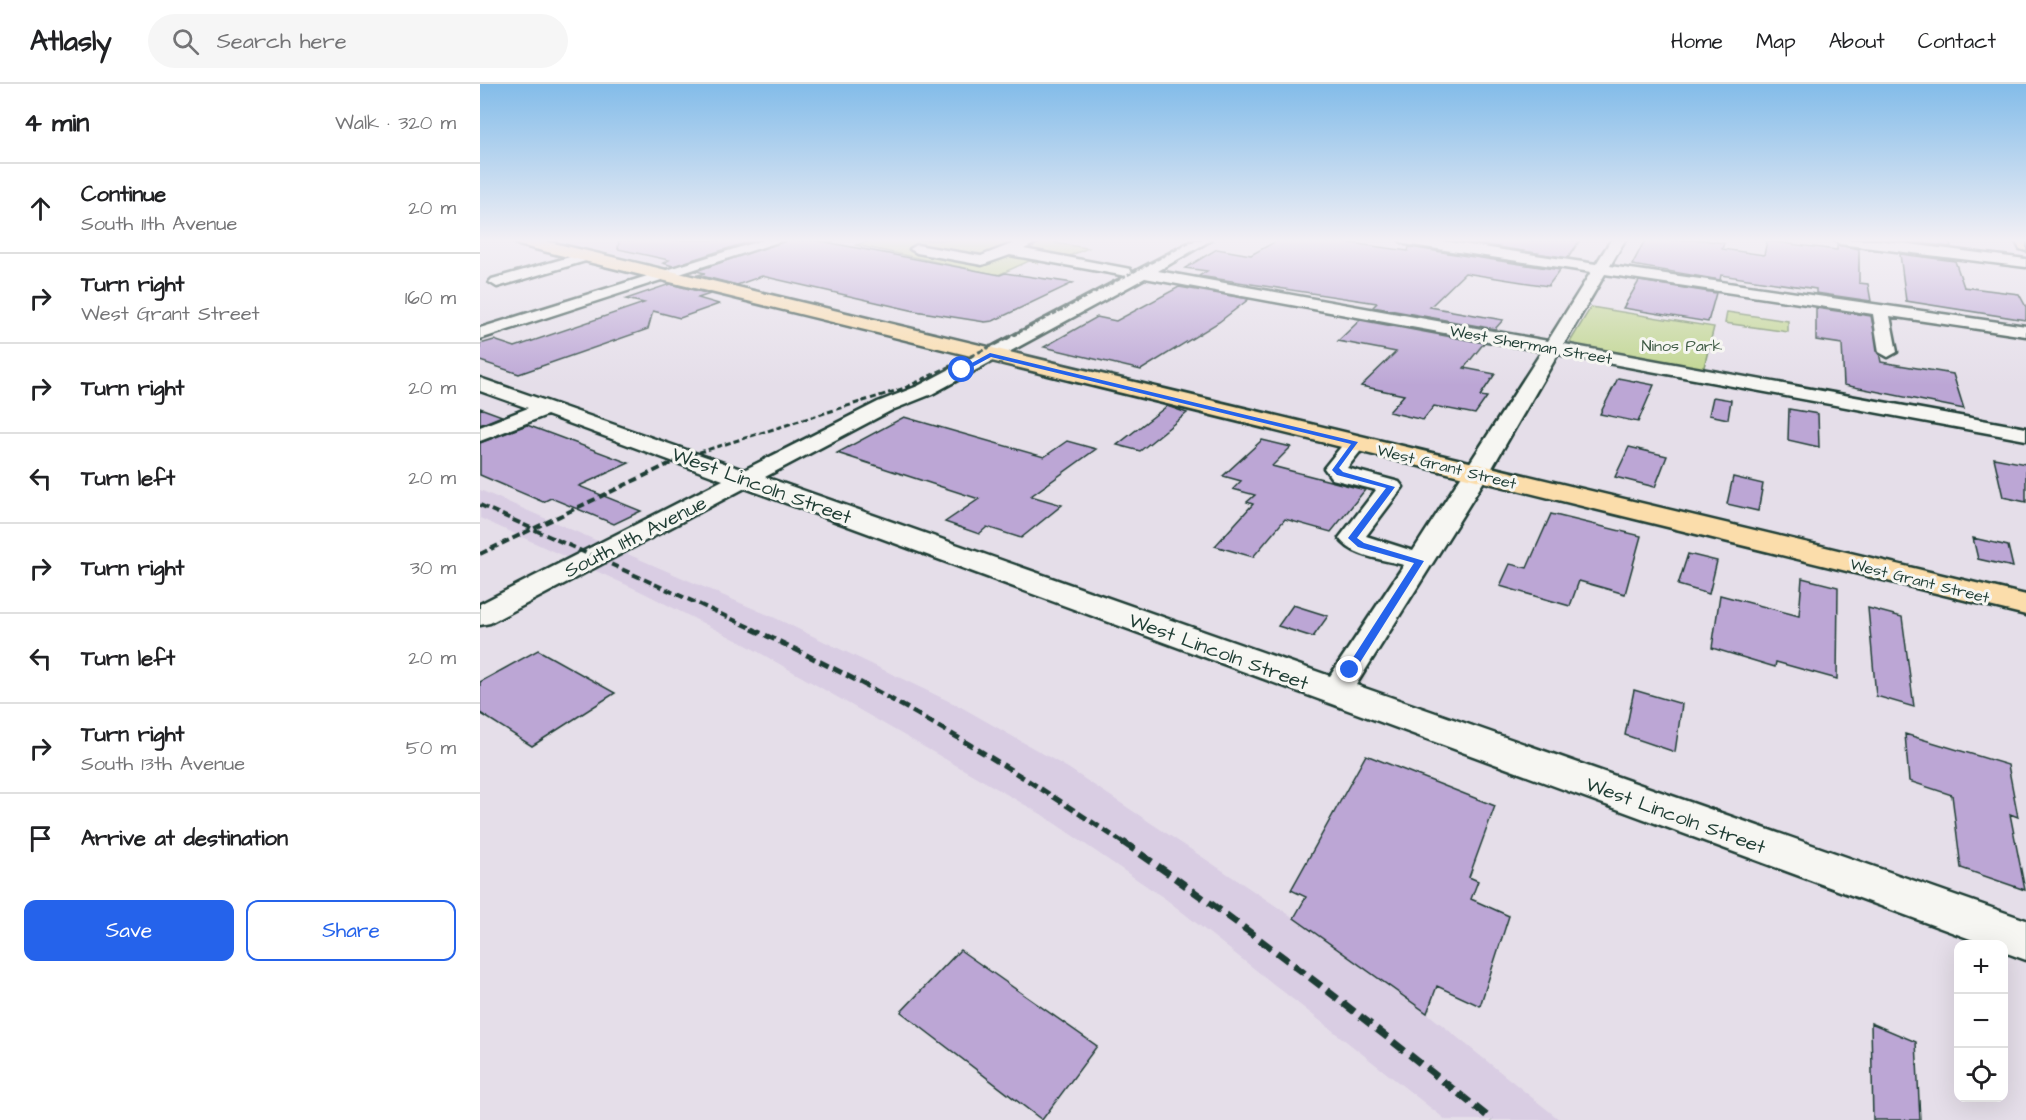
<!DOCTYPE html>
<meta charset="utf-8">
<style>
:root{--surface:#fff;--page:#f6f6f6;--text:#202124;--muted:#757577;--line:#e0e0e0;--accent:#2563eb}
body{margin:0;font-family:"Architects Daughter",sans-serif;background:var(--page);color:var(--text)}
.controls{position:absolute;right:18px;bottom:18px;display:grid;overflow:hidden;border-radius:12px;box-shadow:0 6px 24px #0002}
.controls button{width:54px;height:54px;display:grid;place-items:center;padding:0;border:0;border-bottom:2px solid var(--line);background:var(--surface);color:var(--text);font:30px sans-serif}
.stop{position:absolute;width:18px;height:18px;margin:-14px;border:4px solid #2563eb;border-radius:50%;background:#fff}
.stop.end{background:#2563eb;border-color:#fff;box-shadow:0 2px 6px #0008}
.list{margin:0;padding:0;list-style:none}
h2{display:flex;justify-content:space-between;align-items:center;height:78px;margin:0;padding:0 24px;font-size:26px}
h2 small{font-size:20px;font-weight:400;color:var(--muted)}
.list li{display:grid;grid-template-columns:39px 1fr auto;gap:18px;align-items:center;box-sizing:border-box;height:90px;padding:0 24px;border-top:2px solid var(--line)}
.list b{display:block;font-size:22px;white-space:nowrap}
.list p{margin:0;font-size:20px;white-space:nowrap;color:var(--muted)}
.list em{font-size:20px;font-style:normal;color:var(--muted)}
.actions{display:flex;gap:12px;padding:18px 24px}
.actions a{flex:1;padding:14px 0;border:2px solid var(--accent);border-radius:12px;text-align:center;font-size:21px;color:var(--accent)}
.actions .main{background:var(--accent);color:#fff}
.icon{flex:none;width:33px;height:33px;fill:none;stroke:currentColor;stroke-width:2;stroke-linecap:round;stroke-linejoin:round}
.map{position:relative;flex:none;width:1546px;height:1036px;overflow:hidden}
header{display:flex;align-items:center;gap:36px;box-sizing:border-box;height:84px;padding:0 30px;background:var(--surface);border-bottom:2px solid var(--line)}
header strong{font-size:28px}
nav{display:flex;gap:33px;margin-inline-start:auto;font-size:21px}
.search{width:420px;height:54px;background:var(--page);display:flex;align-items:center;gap:15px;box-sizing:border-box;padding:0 21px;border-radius:33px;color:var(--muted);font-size:22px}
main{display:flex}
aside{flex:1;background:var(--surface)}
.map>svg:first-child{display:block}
.built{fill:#d9cde3}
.green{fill:#bed58b;stroke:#6e8960;stroke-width:1.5}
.building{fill:#bca6d5;stroke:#1f3d34;stroke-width:1.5}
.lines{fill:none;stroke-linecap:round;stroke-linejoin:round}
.minor-casing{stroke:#1f3d34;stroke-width:5}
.major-casing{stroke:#1f3d34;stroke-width:5}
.minor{fill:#f6f6f2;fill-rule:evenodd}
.major{fill:#fbddab;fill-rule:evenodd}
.rail-far4{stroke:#1f3d34;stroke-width:2;stroke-dasharray:4.5 2;stroke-linecap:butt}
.rail-far3{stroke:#1f3d34;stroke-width:3;stroke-dasharray:6 3;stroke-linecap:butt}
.rail-far2{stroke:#1f3d34;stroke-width:4;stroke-dasharray:8 4;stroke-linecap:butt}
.rail-far1{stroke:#1f3d34;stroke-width:5;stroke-dasharray:10 5;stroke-linecap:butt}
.rail{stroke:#1f3d34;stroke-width:7;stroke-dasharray:14 7;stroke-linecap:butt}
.route{fill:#2563eb}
.labels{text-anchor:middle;stroke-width:6;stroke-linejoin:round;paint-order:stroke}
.far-street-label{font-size:16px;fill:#1f3d34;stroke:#f6f6f2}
.far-park-label{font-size:16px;fill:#3f5b45;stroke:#f6f6f2}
.street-label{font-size:20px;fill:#1f3d34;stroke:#f6f6f2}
</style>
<header>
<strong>Atlasly</strong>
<div class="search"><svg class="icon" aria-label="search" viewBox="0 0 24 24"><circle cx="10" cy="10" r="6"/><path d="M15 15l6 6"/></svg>Search here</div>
<nav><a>Home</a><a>Map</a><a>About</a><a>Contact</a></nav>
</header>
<main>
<aside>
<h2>4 min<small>Walk · 320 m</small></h2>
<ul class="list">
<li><svg class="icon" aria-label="ahead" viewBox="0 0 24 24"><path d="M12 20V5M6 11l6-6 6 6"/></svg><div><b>Continue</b><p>South 11th Avenue</p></div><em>20 m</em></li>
<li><svg class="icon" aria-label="right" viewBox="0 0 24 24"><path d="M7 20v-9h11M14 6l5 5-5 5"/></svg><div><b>Turn right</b><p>West Grant Street</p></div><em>160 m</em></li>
<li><svg class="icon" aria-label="right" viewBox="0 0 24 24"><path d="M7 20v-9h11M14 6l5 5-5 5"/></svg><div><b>Turn right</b></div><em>20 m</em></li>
<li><svg class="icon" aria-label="left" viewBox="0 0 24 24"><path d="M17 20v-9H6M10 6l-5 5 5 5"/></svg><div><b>Turn left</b></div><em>20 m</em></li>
<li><svg class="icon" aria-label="right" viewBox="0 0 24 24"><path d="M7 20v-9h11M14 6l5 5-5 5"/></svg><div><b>Turn right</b></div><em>30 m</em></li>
<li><svg class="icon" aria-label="left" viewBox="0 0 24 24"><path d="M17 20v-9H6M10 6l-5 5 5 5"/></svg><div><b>Turn left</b></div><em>20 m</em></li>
<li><svg class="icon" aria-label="right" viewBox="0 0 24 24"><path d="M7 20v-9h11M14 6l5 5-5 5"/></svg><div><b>Turn right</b><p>South 13th Avenue</p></div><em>50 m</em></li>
<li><svg class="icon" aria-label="arrive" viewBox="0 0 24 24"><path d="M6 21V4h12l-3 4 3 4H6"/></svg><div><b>Arrive at destination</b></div></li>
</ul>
<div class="actions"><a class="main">Save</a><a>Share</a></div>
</aside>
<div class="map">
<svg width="1546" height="1036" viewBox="0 0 1546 1036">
<rect width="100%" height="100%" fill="#e5dee9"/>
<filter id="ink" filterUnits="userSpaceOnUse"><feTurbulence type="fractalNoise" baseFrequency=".0167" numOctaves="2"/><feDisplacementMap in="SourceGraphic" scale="12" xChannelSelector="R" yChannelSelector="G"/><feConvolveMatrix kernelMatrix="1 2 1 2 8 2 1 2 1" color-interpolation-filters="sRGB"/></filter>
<g filter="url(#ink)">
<!-- built -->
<path class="built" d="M76,156H290L193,184Z
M0,406L293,533L481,623L588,684L814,834L947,929L1080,1036H966L687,816L561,730L268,562L162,508L0,434Z"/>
<!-- green -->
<path class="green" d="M392,156H578L575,159L608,164L589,172L569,174L558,179L549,177L518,191L376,161Z
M1111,223L1234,243L1223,287L1094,262L1090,258Z
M1247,228L1308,237V248L1245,239Z"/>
<!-- building -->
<path class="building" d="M139,156H274L193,182L183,179L189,176L138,165Z
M306,156H335L520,191L525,189L593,199L513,237L505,238L435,227L282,192L257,201L218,191L225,189L216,187Z
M798,156H849L928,167L929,163L1080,186L1068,202L985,189L950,223L1023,236L1015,245L893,223L897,219L719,192L727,187L705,184L737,165L771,171Z
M974,156H1100L1088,174Z
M1165,156H1224L1244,159L1242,165L1284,171L1287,157L1357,166V161L1379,165V199L1388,200L1391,217L1336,209V205L1241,191L1240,196L1152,181Z
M1418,156H1469L1471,163Z
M1420,170L1475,177L1484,203L1539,210L1546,223V236L1426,217Z
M1159,197L1236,209L1228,238L1143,224Z
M190,200L230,210L218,214L239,220L200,234L173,227L168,245L39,290L0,277V260L14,256L35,263L164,219L146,215Z
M699,203L769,215L739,238L661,286L564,263L617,233L636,237Z
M1336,224L1391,232L1401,278L1473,290L1484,325L1364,301L1362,260L1336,256Z
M880,236L1004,259L984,284L1015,290L1000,312L1007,313L995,330L954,322L943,336L909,328L924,311L881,302L916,268L858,257Z
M1138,294L1174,301L1158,338L1120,330Z
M1233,313L1251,316L1248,335L1229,331Z
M687,322L707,329L660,367L637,361Z
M0,324L22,332L0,341Z
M1309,325L1338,330L1339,363L1308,356Z
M424,333L564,373L587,357L616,365L551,412L582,421L541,454L507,443L499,450L465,438L499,415L357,369Z
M47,341L149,379L99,402L161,427L134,440L71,414L63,418L0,391V359Z
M782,356L811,363L792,382L885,406L851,448L805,435L773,473L735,462L773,420L767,418L775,411L753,405L761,397L743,392Z
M1149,363L1187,372L1175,403L1135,393Z
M1514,374L1546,380V418L1523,413Z
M1253,393L1283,400L1278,427L1247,420Z
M1071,430L1161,452L1145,510L1099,497L1090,522L1020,502L1030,480L1047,484Z
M1493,454L1528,462L1533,483L1498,475Z
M1208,470L1237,477L1229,510L1198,501Z
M1322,494L1358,503L1357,595L1296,578L1295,583L1232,564L1240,511L1319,532Z
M813,521L848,532L833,553L798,542Z
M1388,524L1422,533L1434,623L1396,612Z
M58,566L135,609L52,662L0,629V598Z
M1154,606L1202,620L1195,668L1145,651Z
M1425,650L1528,681L1538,733L1530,730L1545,806L1481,784L1472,711L1429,697Z
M886,671L1015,722L989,793L998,797L991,815L1029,832L1000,922L957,902L947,929L814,834L826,813L811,806Z
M480,866L617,962L562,1036L421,928Z
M1391,939L1436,958L1440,1036H1393Z"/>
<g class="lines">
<defs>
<path id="minor" d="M283,156H304L0,255V244Z
M542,156H561L544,165L645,184L650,185L652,189L714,156H731L678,187L1068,257L1111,188L925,160L919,156H956L1116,180L1131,156H1145L1130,182L1546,242V252L1410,232L1417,268L1408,273L1399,268L1393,230L1125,190L1084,260L1546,344V356L1078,270L1009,389L876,601L1546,836V876L1524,868V860H1504L265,404L10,539L0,541V520L243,396L67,331L0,357V343L48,324L0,307V294L264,386L398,318L438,302L646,192L530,171L502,181L437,169L430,165L437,161L501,172ZM665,194L1062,267L933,467L886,452L923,403L919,398L867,384L887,359L884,354H868L844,384L852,395L896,406L859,454C872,473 903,475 924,481L850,592L285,393L412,326L452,310Z
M1354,156H1397L1546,175V183L1360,160Z
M104,169L111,173L109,176L17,203L9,198L12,195Z"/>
<path id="major" d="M31,156H61L1546,511V531L39,161Z
M1535,156H1546V167L1540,165Z"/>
</defs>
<!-- minor casing -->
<use href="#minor" class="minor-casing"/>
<!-- major casing -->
<use href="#major" class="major-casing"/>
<!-- minor -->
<use href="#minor" class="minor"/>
<!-- major -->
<use href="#major" class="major"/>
<!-- rail-far4 -->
<path class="rail-far4" d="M527,255L714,156"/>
<!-- rail-far3 -->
<path class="rail-far3" d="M186,382L204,373L425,304L530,253"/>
<!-- rail-far2 -->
<path class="rail-far2" d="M0,421L276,546
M0,470L189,380"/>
<!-- rail-far1 -->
<path class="rail-far1" d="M272,545C402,604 526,680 645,760"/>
<!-- rail -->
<path class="rail" d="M643,758C771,845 891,940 1012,1036"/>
</g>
</g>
<!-- sky -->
<linearGradient id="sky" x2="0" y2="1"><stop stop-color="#83bce9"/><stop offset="0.52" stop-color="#f3f0f5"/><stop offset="1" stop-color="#f3f0f5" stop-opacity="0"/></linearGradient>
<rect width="1546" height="301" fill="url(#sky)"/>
<!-- route -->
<path class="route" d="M510,269L878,358L859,384L863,388L915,403L877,454L884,459L944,477L874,588L865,586L934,479L878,463L868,454L906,404L857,391L852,386L871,360L511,273L485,287L479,286Z"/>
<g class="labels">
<!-- far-street labels -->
<g class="far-street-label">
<text transform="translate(1051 260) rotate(10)" y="6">West Sherman Street</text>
<text transform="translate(967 382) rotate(14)" y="6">West Grant Street</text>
<text transform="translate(1440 496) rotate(14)" y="6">West Grant Street</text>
</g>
<!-- far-park labels -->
<g class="far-park-label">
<text x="1202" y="267">Ninos Park</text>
</g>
<!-- street labels -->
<g class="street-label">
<text transform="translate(282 401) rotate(20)" y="7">West Lincoln Street</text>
<text transform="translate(155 452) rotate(-27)" y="7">South 11th Avenue</text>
<text transform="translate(739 567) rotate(20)" y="7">West Lincoln Street</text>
<text transform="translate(1196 731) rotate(20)" y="7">West Lincoln Street</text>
</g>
</g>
</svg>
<div class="controls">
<button>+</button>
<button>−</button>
<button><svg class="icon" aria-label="locate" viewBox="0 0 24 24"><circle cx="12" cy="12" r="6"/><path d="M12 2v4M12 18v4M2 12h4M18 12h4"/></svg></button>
</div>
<div class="stop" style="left:482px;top:286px"></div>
<div class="stop end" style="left:870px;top:586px"></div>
</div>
</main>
